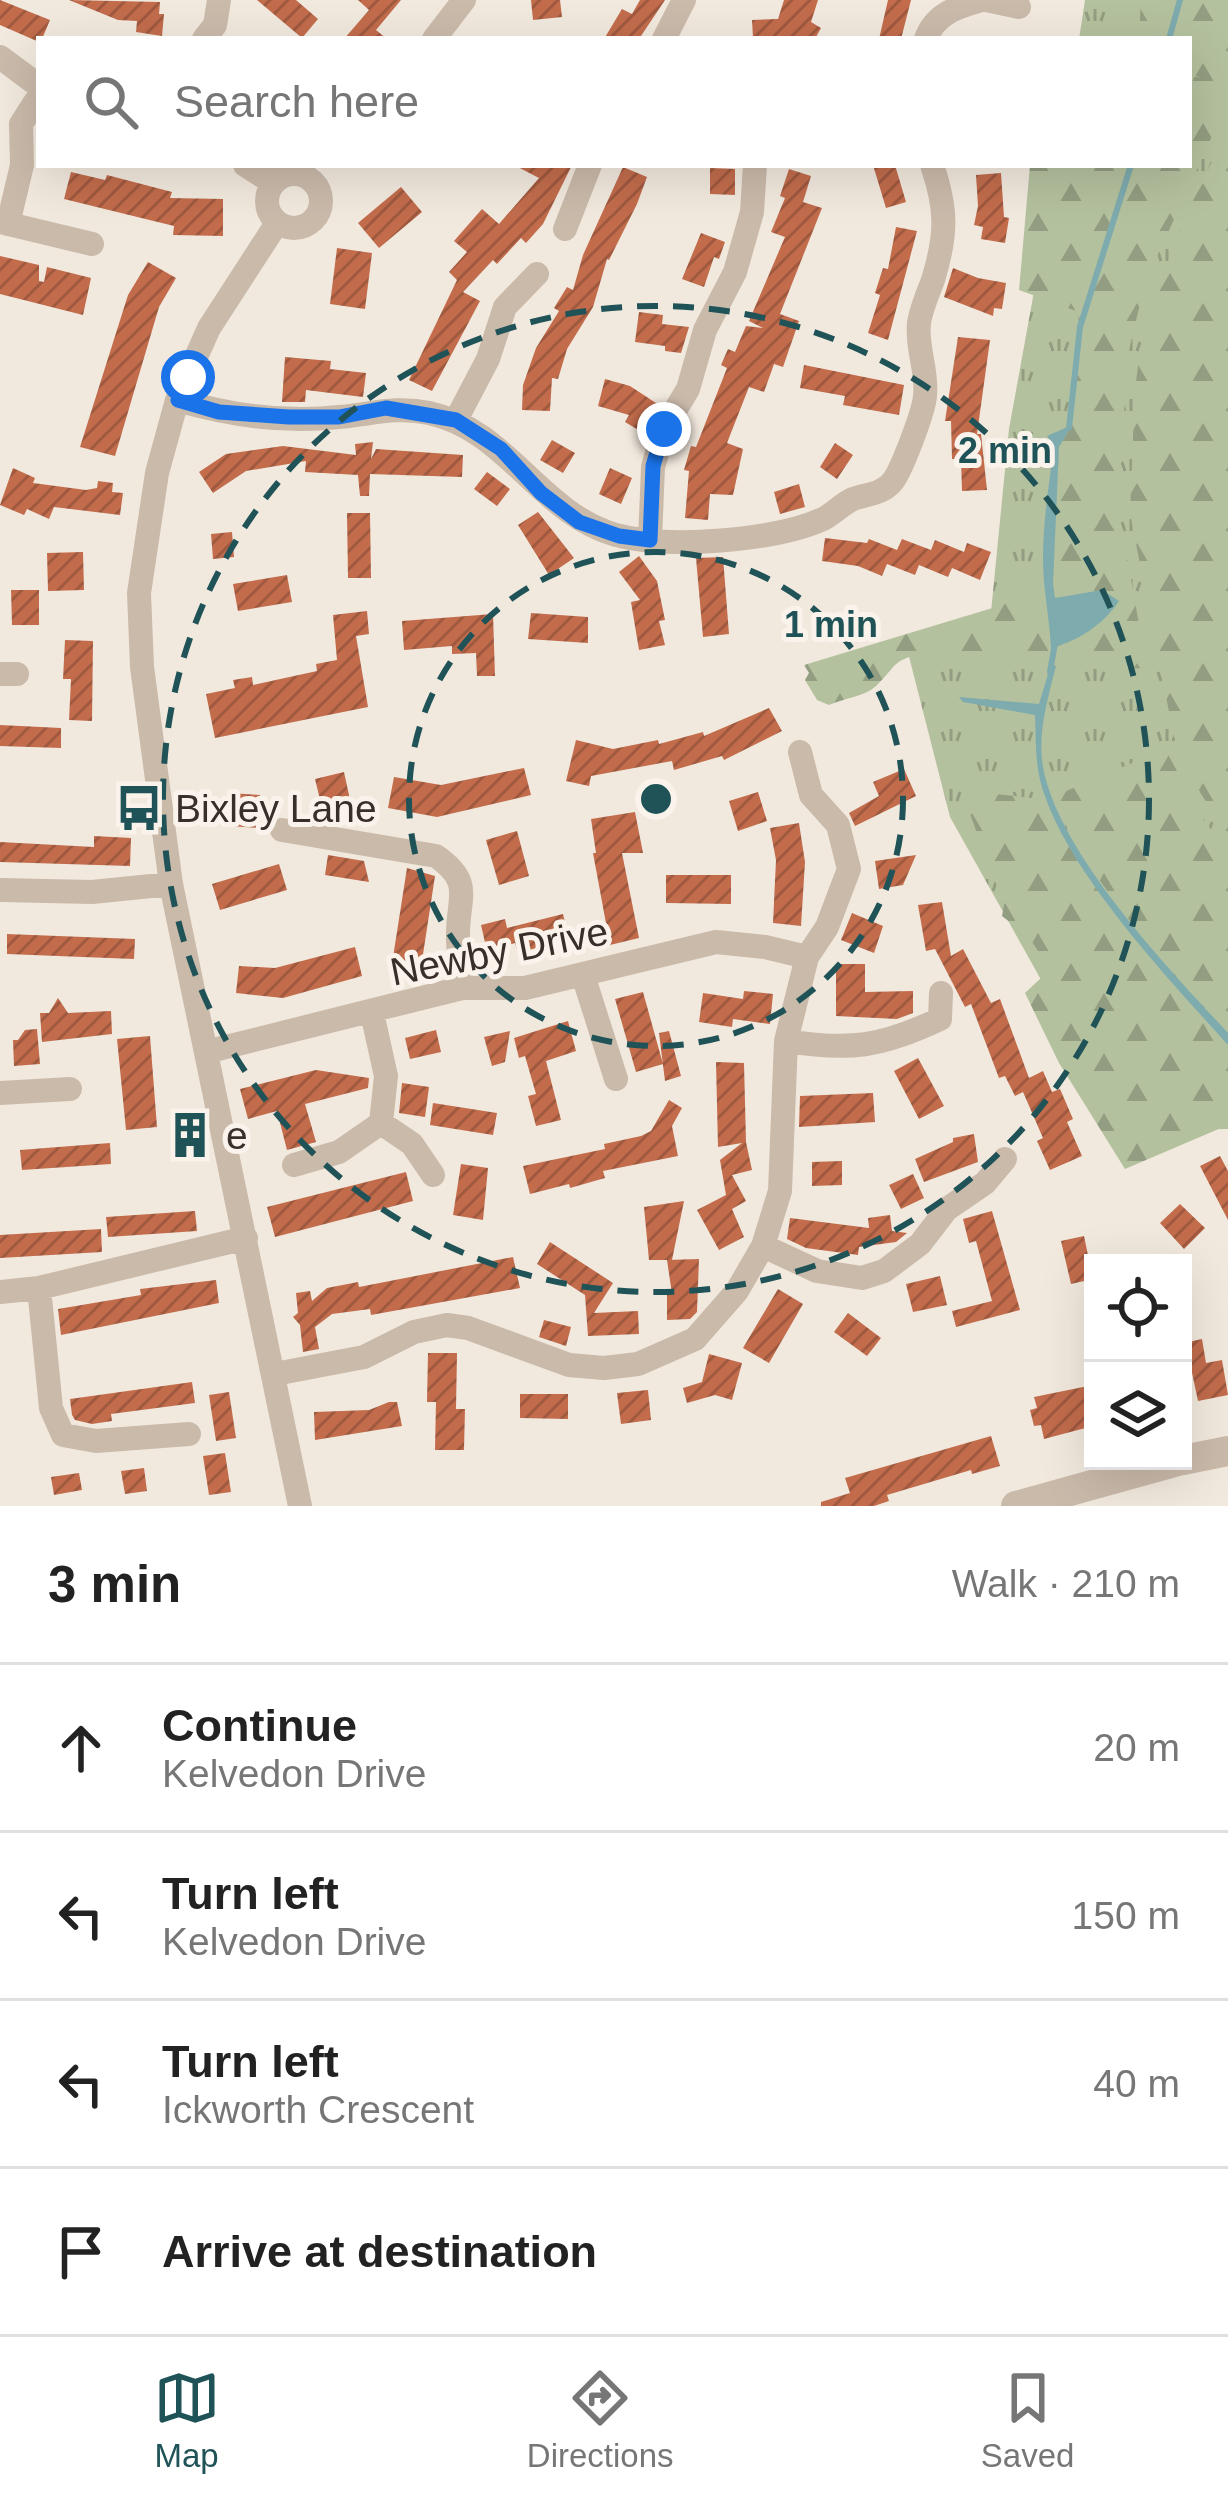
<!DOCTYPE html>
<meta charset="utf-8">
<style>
:root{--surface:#fff;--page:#f6f6f6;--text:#222;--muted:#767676;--line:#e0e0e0;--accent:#205358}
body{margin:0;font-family:Arial,sans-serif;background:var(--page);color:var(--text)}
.controls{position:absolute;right:36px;bottom:36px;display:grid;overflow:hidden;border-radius:0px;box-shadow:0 12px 48px #0002}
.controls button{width:108px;height:108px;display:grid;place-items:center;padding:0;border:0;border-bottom:3px solid var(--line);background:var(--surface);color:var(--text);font:60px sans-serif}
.stop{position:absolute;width:36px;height:36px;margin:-27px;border:9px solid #1a73e8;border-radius:50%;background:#fff}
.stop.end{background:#1a73e8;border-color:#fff;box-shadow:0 3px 12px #0008}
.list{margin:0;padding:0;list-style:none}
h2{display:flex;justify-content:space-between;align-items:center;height:156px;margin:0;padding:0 48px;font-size:51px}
h2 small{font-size:39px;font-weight:400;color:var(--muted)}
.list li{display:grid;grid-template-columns:78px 1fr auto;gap:36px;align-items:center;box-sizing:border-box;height:168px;padding:0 48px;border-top:3px solid var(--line)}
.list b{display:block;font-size:45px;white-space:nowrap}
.list p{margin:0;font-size:39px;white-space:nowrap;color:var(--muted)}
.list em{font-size:39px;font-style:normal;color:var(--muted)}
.icon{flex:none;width:66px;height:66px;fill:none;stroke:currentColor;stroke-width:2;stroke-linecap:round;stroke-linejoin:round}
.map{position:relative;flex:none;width:1228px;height:1506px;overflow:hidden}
.search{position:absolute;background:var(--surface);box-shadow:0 12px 48px #0002;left:36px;right:36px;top:36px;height:132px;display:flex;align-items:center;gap:30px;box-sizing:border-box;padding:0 42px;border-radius:0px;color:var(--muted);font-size:45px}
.sheet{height:828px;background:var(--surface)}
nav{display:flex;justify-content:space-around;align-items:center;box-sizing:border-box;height:168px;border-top:3px solid var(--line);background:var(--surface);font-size:33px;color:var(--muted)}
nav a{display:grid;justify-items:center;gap:6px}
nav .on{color:var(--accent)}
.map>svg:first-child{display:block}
.grass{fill:url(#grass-tufts)}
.forest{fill:url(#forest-firs)}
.water{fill:#7eabae}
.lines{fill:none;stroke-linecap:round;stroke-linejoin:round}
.stream{stroke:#7eabae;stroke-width:6}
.building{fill:url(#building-hatch)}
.minor{stroke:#cabaaa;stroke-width:24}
.tertiary{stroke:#cabaaa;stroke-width:30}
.route{stroke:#1a73e8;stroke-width:15}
.ring{fill:none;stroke:#205358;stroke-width:6;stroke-dasharray:21 15}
.labels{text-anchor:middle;stroke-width:10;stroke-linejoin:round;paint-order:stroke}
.poi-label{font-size:39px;fill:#382e2a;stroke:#faf3eb;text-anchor:start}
.street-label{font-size:39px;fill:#382e2a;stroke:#faf3eb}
.centre{fill:#205358;stroke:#faf3eb;stroke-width:6}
.ring-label{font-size:36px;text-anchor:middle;font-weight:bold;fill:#205358;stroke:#faf3eb;stroke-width:10;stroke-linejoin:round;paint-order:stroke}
</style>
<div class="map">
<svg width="1228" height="1506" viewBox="0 0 1228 1506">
<defs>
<pattern id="grass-tufts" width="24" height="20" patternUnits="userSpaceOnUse" patternTransform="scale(3)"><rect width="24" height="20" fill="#b4c19e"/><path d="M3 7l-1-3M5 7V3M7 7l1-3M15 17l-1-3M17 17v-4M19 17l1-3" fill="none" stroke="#939d81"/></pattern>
<pattern id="forest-firs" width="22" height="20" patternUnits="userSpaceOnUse" patternTransform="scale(3)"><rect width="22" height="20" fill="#b4c19e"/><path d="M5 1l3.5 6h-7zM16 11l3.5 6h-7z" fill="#939d81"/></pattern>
<pattern id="building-hatch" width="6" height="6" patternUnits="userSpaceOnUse" patternTransform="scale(3)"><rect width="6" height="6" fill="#c26c4c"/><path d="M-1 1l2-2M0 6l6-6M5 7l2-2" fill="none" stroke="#9f593f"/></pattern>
</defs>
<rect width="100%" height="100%" fill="#f2e9de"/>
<!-- grass -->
<path class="grass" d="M1085,0H1228V1129L1125,1130L950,817L904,637L991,612L1009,429L1057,165H1189V39H1079Z"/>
<!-- forest -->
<path class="forest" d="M1141,0H1228V101L1145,283L1128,354L1118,507L1147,669L925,652C889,662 899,664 876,686C864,697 844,698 829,705L817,700L805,680L809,673L804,665L1045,592L1051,612L1052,648C1078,641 1103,624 1118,602L1101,590L1056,599L1053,584L1059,447L1072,425L1079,312L1019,290L1030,165H1189V75L1201,78L1189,73V39H1139Z
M1228,129V835L1201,794L1174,737L1130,513L1135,388L1143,332L1184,218Z
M1165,749L1203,819L1228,851V1033C1162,961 1092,886 1052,797Z
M961,790L1048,800L1078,861L1170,980L1228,1045V1125L1125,1169L1059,1063L1025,993L1042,977L1045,962L1029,937L1002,916L1004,905Z"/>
<!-- water -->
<path class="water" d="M1072,425L1059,447L1053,584L1055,598L1102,590L1119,601C1103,625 1078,641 1051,648C1050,628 1047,610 1045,591C1039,543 1048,493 1054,446L1047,436Z
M1051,664L1056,666C1048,697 1037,735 1043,767C1059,854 1168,968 1228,1033V1045C1168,978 1062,867 1040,780C1035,759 1036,737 1035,715L963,702L959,697L1039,704Z"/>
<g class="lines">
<!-- stream -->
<path class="stream" d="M1169,39L1180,0
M1069,428L1080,327L1131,165
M1050,672L1055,643"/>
</g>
<!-- building -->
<path class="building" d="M0,0L50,20L42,39L39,42L0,25Z
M69,0L160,2L159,14H164L162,36L136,32L137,21L118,20Z
M257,0H296L318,19L302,38Z
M358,0H401L376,30L387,39H344L369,10Z
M531,0H560L562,17L533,20Z
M640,0H665L639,39H604L622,9L632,14Z
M784,0H818L811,22L821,28L815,39L753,38L752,20L778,19Z
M888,0H911L901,39H879Z
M514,165H572L543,224L526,243L521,238L497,264L493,260L463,292L480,301L432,391L409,380L457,280L449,272L467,252L454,241L482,209L499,224L539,178Z
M873,165H895L906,202L886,208Z
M623,167L647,177L637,204L609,260L607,259L593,307L567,349L558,379L552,378L550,411L522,410L523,385L536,348L559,311L554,308L567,287L573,290L583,255Z
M710,168L735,169V195L710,194Z
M789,169L811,176L803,202L822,208L780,314L799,321L783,367L774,364L764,392L749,387L727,443L743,449L733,495L710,494L708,520L685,518L689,471L684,470L691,446L696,447L727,368L721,365L728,349L735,352L746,326L763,328L749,321L785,237L771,232L785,198L780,196Z
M71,172L105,180L107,175L172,192L170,198L223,199V236L173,235L174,226L64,199Z
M1001,173L1004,217L1009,218L1005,243L981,239L983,227L974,225L978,206L976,175Z
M401,187L422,212L379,248L358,223Z
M896,227L917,231L888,340L868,333L880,295L875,293L883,268L888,269Z
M701,233L725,242L719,259L714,257L704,287L682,279Z
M337,248L372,253L365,309L330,304Z
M0,256L39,265V281L44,282L47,267L91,278L83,315L0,294Z
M148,262L176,278L159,307L115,456L80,447L128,295Z
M953,268L978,278L1006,283L1002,309L994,308L993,316L944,297Z
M639,312L663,315L662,324L689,327L681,353L665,351V346L635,342Z
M958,337L990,340L977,434H981L987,490L962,491L961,459H952L951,421H945Z
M285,357L331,361L330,369L366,373L363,397L306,390L305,402H282Z
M804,365L904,385L899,415L843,405L845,396L800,388Z
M605,379L630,386L659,405L645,434L625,422L629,415L598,406Z
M552,440L575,453L563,473L540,460Z
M373,442L371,459L376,449L463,455L462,477L370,474L369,496H360L358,475L305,472L306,461L246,471L213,493L199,472L226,454L283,446L356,455L355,444Z
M835,443L853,455L837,479L820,467Z
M13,468L35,478L33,483L86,490L97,488L98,481L113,483L112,492L123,493L120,515L54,507L49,519L27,509L24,515L0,505Z
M610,468L632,478L621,504L599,494Z
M487,472L510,489L497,506L474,489Z
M799,484L805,507L780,514L774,492Z
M538,512L574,558L549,575L518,525Z
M347,513H370L371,578H348Z
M232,532L234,557L213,559L211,534Z
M825,538L867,543L869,539L897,550L902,539L931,550L935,540L964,552L967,543L991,552L980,580L952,568L948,577L919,565L915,575L887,564L882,576L858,566L822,561Z
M83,552L84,590L48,591L47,553Z
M639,556L657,581L665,620L659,621L665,645L639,650L631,602L640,600L619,572Z
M723,557L729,634L703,637L696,558Z
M287,575L292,602L238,611L233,584Z
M11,590H39V625H12Z
M367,611L369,634L356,636L368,707L215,738L206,694L235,688L233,680L252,677L253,685L317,671L316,664L337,660L333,615Z
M531,613L588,617V643L528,639Z
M493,614L495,676H477L476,653L452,654V646L404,650L402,621Z
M65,640L93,641L92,721L69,720L71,679H63Z
M769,708L782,731L724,760L722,756L674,770L672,761L591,776L589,786L566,781L576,740L613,749L658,740L659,744L703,732L704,736Z
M0,725L61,728V748L0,746Z
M524,768L531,795L437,817L388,808L394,777L441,785Z
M904,769L916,796L855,826L849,813L879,796L873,782Z
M344,772L354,818L325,820L315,779Z
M758,792L767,821L738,831L729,801Z
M231,793L260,795L258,828L228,826Z
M635,812L643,853H622L639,938L610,945L593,853H596L591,819Z
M799,823L805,862L801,926L773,923L776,860L770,828Z
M517,831L529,876L499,885L486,840Z
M94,836L131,838L130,866L0,862V842L94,847Z
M328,855L364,861L369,882L325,875Z
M916,855L903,885L879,889L875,861Z
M279,864L287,890L220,910L212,884Z
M407,868L435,876L420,974L391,970Z
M666,875H731V904L666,903Z
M942,902L951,956L963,949L991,1003L1000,999L1029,1078L1043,1071L1052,1092L1060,1089L1073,1119L1067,1122L1082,1156L1050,1170L1037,1141L1043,1138L1023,1092L1015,1096L1005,1076L999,1078L971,1004L965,1007L935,949L926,951L918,905Z
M852,913L883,926L874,953L841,940Z
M563,914L569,939L518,953L515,943L487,951L481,925L505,919L507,928Z
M7,934L135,939L134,959L7,954Z
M355,947L362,976L283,998L236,993L239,966L275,968Z
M836,964H865V992L913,991V1013L897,1019L836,1016Z
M744,991L773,994L770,1024L733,1019L732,1027L699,1022L703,993L743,999Z
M643,992L663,1064L636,1072L615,999Z
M58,998L68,1013L111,1011L112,1034L42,1042L40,1013H49Z
M568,1021L576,1051L546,1061L561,1120L536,1126L528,1096L536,1094L525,1056L519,1058L514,1038Z
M37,1029L40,1064L14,1066L13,1040H18L25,1030Z
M436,1030L441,1052L410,1059L405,1038Z
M510,1031L505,1062L492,1066L484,1037Z
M669,1031L681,1076L665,1081L659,1033Z
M150,1036L157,1127L126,1130L117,1039Z
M918,1058L944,1106L919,1119L894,1071Z
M716,1062L744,1063L746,1142L752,1170L732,1175L746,1201L732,1209L744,1237L719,1250L697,1210L726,1195L720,1160L742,1143L718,1147Z
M316,1070L369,1078L368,1088L305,1104L316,1142L287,1150L277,1111L248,1119L240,1089Z
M402,1083L429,1087L425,1117L399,1113Z
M873,1093L875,1122L799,1127L800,1096Z
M669,1100L682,1108L672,1126L678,1156L603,1171L605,1178L570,1188L569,1184L530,1194L523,1166L605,1149L604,1144L641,1136L651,1131Z
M433,1103L497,1113L493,1135L430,1125Z
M974,1134L978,1162L924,1182L915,1159L953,1142V1138Z
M110,1143L111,1164L22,1170L20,1150Z
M1220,1156L1228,1171V1220L1200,1166Z
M842,1161V1185L812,1186V1162Z
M461,1164L488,1168L483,1220L453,1215Z
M406,1172L413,1201L275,1237L267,1207Z
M913,1174L924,1198L901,1209L889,1185Z
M684,1201L672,1260H649L644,1207Z
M1180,1204L1205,1228L1184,1249L1160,1223Z
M195,1211L197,1231L108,1237L106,1217Z
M992,1211L1020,1310L956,1327L952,1311L992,1301L976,1241L969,1243L963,1219Z
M890,1215L892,1231L907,1233L896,1242L859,1247L858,1255L806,1248L787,1239L790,1218L869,1228L868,1218Z
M101,1229L102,1252L0,1258V1235Z
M1084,1236L1093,1279L1071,1284L1061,1241Z
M550,1242L613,1283L594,1313L638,1311L639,1334L588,1336L585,1295L537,1264Z
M513,1257L520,1288L371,1315L370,1309L332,1314L315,1327L319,1349L303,1352L300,1325L293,1317L298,1313L296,1293L310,1291L312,1301L327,1288L358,1282L359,1287Z
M699,1259L697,1312L690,1319L667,1320V1294H672L667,1260Z
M940,1276L947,1305L913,1312L906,1284Z
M216,1280L219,1303L61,1335L58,1309L141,1295L140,1289Z
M778,1289L803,1304L769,1363L743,1348Z
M848,1313L881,1338L867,1356L834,1332Z
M544,1320L571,1327L566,1346L539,1337Z
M1202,1339L1206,1363L1222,1360L1228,1395L1198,1401L1191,1368L1185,1369L1183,1343Z
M428,1353H457L456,1409H465L464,1450H435L436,1402H427Z
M709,1354L742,1363L732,1400L715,1395L687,1403L683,1388L702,1382Z
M192,1382L195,1403L111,1414L112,1421L92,1424L75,1420L72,1415L70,1399Z
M1093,1385V1426L1044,1439L1041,1425L1034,1426L1030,1410L1037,1408L1034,1397Z
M648,1390L651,1420L621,1424L617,1393Z
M229,1392L236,1438L216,1441L209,1395Z
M520,1394H568V1419L520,1418Z
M389,1402H397L402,1426L315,1440L314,1412L369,1410Z
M991,1436L1000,1466L972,1474L971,1470L887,1495L889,1501L874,1506H821V1502L850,1493L845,1478Z
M225,1453L231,1492L209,1495L203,1456Z
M144,1468L147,1491L125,1494L121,1471Z
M79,1473L82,1490L54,1495L51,1477Z"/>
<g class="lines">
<!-- minor -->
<path class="minor" d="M986,0L1019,7
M204,39L215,25L219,0
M434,39L464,0
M664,39L684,0
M926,39C935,13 958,7 982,0
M0,57L39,86
M245,165L273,183
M267 201a27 27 0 1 1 54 0a27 27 0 1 1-54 0Z
M0,222L92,244
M277,223L209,328L177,400L157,473L139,593L142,667L171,884L300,1506
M8,224L22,165L21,124L39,96
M565,229L590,165
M177,400C229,415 286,423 339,417C372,414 396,406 429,413C508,430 539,513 616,535C668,549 774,541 823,519C833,514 842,504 853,499C867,494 883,494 893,481C902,469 924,411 925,396C928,372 916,347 919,323C921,309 928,293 933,280C947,234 947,209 932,165
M456,420L488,359L505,307L537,274
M650,540L653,467L664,429L688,389L705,330L735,272L752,212L755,165
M0,674H17
M282,830L436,856C475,883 457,898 458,937C458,954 461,971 462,988
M0,890L92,892L171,884
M583,975L616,1079
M786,1041C850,1051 881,1047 940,1019L941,993
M206,1052L462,988H525L716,942L765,947L807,957
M0,1093L70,1089
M381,1123L412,1144L433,1175
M294,1165L339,1152L381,1123L386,1076L372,1013
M763,1246L817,1271L862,1278L884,1271L920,1244L947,1209L985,1183L1005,1159
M39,1288L51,1408L63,1435L96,1441L189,1434
M0,1292L39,1288L246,1238
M275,1374L364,1357L414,1332L447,1325L468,1328L569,1365L604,1368L638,1364L695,1339L737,1291L763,1246L780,1191L786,1041L807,957L827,927L849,869L838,825L811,795L800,752"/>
<!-- tertiary -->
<path class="tertiary" d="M1183,1460L1228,1451
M1016,1506L1178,1461"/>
</g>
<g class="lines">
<!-- route -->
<path class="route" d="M188,377L178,400L219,412L289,417H339L386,408L456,420L501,449L541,493L579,522L619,536L650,540L653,466L664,429"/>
</g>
<!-- distance rings -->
<g class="ring">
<circle cx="656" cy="799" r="247"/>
<circle cx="656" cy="799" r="493"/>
</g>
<!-- icons -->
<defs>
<symbol id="bus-bare" viewBox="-9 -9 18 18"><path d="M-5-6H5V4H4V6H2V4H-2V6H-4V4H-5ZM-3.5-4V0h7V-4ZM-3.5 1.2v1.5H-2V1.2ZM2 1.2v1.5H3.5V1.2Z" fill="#205358" stroke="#faf3eb" stroke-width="2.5" paint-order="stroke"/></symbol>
<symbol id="building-bare" viewBox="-9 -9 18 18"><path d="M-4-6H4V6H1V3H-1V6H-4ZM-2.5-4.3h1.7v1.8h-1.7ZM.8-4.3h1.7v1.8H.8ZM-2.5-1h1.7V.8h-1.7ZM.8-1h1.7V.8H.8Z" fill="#205358" stroke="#faf3eb" stroke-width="2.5" paint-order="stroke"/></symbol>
</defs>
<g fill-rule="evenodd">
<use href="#bus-bare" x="106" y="775" width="66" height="66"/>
<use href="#building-bare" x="157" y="1102" width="66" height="66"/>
</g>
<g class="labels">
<!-- poi labels -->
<g class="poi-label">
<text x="175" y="822">Bixley Lane</text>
<text x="226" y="1149">e</text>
</g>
<!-- street labels -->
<g class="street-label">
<text transform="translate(499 951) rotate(-11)" y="14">Newby Drive</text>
</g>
</g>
<circle cx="656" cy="799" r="18" class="centre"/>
<g class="ring-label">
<text x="1005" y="463">2 min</text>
<text x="831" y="637">1 min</text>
</g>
</svg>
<div class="controls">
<button><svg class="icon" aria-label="locate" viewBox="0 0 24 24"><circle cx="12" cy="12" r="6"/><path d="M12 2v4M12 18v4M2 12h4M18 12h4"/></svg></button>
<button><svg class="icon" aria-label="layers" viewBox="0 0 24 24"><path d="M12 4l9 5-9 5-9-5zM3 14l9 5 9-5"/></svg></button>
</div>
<div class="stop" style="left:188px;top:377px"></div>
<div class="stop end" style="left:664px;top:429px"></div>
<div class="search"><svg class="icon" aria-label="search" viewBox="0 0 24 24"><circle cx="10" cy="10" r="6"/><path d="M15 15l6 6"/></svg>Search here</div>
</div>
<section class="sheet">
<h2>3 min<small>Walk · 210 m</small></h2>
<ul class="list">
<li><svg class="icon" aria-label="ahead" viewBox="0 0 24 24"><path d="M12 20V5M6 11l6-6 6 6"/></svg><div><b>Continue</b><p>Kelvedon Drive</p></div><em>20 m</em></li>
<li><svg class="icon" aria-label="left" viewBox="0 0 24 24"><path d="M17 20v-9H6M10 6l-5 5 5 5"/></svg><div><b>Turn left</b><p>Kelvedon Drive</p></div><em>150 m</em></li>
<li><svg class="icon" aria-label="left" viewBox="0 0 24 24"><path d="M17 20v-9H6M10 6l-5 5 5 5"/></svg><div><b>Turn left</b><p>Ickworth Crescent</p></div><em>40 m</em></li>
<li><svg class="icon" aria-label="arrive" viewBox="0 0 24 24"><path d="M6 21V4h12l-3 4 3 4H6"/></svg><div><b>Arrive at destination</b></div></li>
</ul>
</section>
<nav>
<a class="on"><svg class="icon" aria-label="map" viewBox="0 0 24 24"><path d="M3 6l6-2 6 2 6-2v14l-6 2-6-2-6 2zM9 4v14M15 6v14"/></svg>Map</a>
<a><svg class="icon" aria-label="directions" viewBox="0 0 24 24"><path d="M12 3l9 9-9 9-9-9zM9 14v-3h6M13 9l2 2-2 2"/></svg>Directions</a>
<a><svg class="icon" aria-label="saved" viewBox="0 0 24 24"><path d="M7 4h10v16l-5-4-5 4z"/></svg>Saved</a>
</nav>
